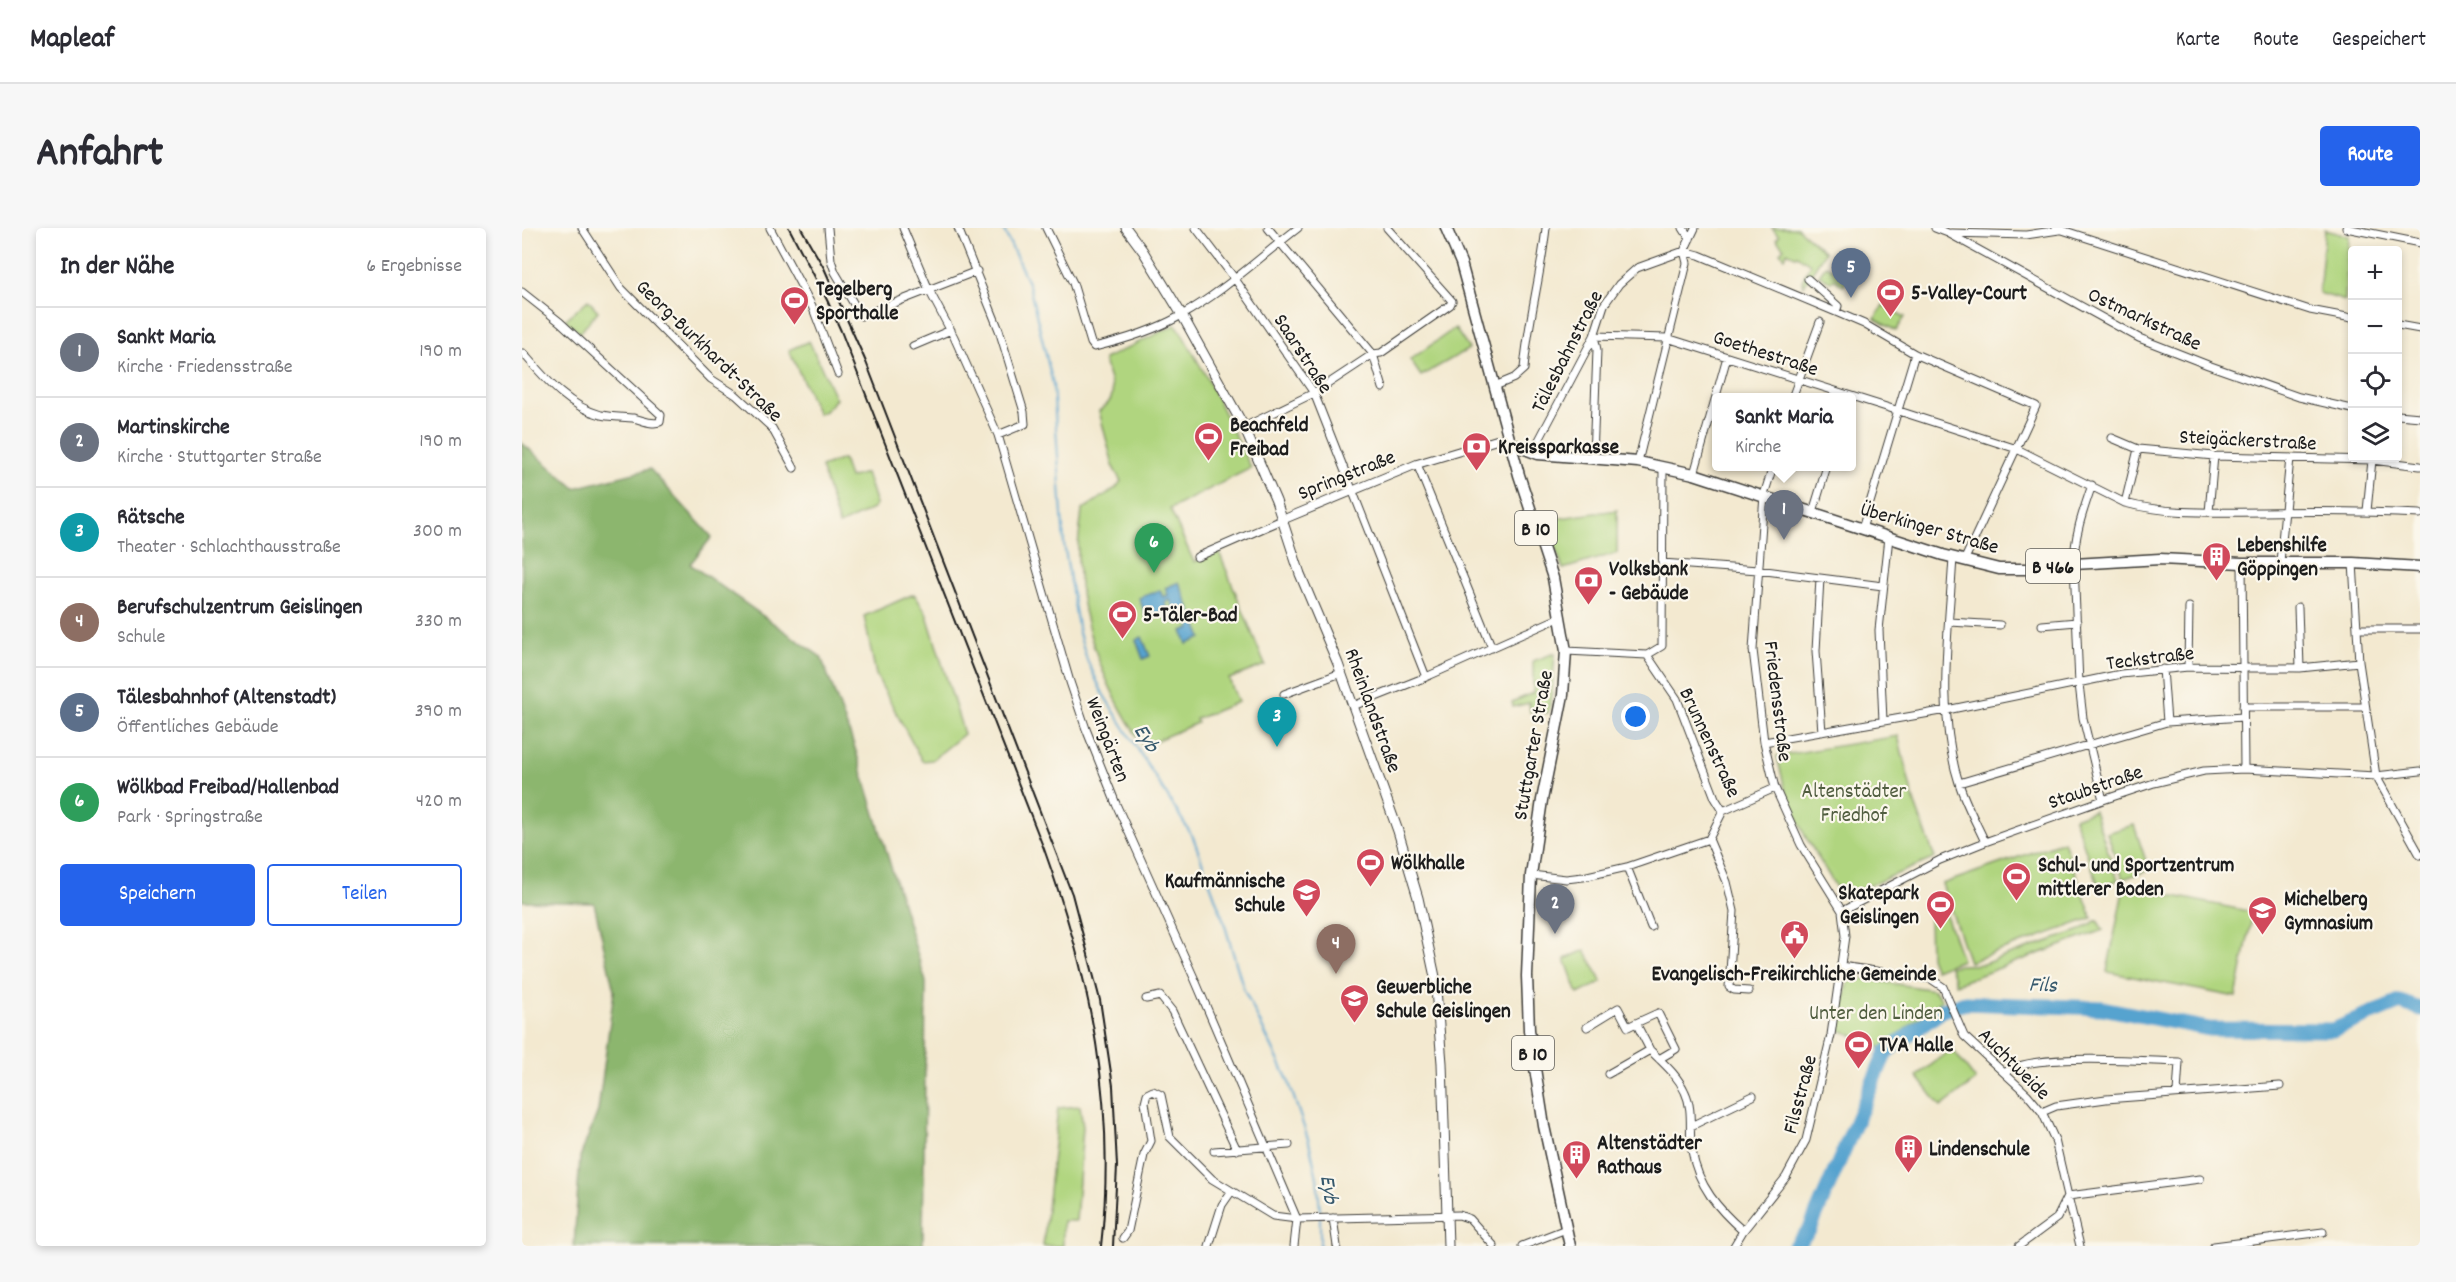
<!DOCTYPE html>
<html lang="de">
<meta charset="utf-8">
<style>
:root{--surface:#fff;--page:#f7f7f7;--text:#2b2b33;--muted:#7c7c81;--line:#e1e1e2;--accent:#2563eb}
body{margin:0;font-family:Dekko,sans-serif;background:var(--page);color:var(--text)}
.controls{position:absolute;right:18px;top:18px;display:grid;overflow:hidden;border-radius:6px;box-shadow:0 3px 9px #0003}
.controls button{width:54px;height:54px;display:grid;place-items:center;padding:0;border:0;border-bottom:2px solid var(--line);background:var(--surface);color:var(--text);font:30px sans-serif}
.you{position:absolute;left:1114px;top:489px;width:21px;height:21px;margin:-15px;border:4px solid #fff;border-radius:50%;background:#1a73e8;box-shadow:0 0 0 9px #1a73e833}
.badge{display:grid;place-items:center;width:39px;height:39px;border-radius:50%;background:var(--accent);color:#fff;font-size:20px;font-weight:700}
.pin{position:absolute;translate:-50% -50px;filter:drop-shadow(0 2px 3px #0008)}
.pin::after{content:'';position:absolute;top:32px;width:21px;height:18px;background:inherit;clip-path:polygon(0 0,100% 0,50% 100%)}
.popup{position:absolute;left:1190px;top:165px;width:144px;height:78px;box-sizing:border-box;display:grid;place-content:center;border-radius:6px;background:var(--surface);filter:drop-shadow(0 2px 4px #0005);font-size:20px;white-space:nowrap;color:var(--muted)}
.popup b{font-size:22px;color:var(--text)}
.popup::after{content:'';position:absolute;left:50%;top:100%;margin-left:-12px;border:12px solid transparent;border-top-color:var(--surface)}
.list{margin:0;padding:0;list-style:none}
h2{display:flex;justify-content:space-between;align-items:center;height:78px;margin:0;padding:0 24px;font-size:26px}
h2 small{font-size:20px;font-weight:400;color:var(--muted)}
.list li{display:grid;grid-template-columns:39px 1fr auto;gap:18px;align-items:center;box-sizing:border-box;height:90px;padding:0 24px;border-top:2px solid var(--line)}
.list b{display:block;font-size:22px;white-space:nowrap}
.list p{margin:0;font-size:20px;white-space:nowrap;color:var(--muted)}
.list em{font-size:20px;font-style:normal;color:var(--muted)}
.actions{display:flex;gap:12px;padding:18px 24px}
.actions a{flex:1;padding:14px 0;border:2px solid var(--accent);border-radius:6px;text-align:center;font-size:21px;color:var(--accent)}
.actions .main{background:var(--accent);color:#fff}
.icon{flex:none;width:33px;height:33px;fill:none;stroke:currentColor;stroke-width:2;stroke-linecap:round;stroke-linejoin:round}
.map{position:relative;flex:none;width:1898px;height:1018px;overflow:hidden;border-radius:6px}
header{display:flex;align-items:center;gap:36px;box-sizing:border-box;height:84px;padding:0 30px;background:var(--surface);border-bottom:2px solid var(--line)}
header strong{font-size:28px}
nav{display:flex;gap:33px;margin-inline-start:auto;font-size:21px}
.intro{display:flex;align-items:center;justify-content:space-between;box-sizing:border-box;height:144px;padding:0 36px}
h1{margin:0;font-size:42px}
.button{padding:15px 27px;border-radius:6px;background:var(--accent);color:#fff;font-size:21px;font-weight:700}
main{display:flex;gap:36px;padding:0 36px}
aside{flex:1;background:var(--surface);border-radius:6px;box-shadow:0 3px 9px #0003}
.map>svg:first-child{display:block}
.green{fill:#b0d57f;stroke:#66784e;stroke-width:1.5}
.forest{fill:#8cb66e;stroke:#546945;stroke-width:1.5}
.water{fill:#57a3cf;stroke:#3a6076;stroke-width:1.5}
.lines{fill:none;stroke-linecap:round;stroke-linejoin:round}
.stream{stroke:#57a3cf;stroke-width:2}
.river{stroke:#57a3cf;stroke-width:15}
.minor-casing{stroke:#3c3b37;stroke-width:9}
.tertiary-casing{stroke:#3c3b37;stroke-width:10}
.secondary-casing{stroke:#3c3b37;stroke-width:11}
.primary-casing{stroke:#3c3b37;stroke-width:13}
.minor{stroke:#fff;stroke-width:7}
.tertiary{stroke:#fff;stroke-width:8}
.secondary{stroke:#fff;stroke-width:9}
.primary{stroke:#fff;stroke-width:10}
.rail{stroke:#1c1c1c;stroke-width:2}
.labels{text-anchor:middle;stroke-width:4.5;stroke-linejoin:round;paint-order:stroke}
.shield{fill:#fbf7ec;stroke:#5f5e5a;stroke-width:1.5}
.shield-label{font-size:20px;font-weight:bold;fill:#1c1c1c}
.poi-label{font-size:21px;font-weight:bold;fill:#1c1c1c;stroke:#fbf7ec;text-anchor:start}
.street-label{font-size:21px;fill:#1c1c1c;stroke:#fbf7ec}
.park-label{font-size:21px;fill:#505d3f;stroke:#fbf7ec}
.water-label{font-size:22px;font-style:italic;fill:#37596d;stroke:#fbf7ec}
</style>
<header>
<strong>Mapleaf</strong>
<nav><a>Karte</a><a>Route</a><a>Gespeichert</a></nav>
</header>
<div class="intro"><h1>Anfahrt</h1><a class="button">Route</a></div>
<main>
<aside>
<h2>In der Nähe<small>6 Ergebnisse</small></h2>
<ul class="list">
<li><span class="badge" style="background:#6b7280">1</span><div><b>Sankt Maria</b><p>Kirche · Friedensstraße</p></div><em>190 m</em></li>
<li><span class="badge" style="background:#6b7280">2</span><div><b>Martinskirche</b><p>Kirche · Stuttgarter Straße</p></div><em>190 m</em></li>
<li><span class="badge" style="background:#0f9aa8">3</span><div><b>Rätsche</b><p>Theater · Schlachthausstraße</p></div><em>300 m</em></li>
<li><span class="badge" style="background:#8d6e63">4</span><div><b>Berufschulzentrum Geislingen</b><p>Schule</p></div><em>330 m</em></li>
<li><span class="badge" style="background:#5c6f8a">5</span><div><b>Tälesbahnhof (Altenstadt)</b><p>Öffentliches Gebäude</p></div><em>390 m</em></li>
<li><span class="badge" style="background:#2e9e5b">6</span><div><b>Wölkbad Freibad/Hallenbad</b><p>Park · Springstraße</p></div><em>420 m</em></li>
</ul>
<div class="actions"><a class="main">Speichern</a><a>Teilen</a></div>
</aside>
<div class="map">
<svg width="1898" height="1018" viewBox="0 0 1898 1018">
<rect width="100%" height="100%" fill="#fbf7ec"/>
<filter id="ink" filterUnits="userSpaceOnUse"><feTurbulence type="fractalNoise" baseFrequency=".0167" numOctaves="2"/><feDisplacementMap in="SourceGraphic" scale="12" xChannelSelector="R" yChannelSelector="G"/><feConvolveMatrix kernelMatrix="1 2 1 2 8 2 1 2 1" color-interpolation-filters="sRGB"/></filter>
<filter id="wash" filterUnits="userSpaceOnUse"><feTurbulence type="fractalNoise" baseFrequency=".008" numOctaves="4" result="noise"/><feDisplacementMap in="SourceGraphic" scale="24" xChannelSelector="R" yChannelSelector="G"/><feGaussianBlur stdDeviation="1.35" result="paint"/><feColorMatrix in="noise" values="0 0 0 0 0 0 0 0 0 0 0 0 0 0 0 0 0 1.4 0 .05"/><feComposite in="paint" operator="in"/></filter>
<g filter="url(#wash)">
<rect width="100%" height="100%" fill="#f3e9d0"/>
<!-- green -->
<path class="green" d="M1250,0H1275L1303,24L1281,59L1280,53L1288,36L1275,27L1273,28L1265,24L1263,29L1258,24L1262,20L1254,11L1257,8Z
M1803,2L1827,8L1823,73L1797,65Z
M1304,37L1326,51L1321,58L1312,51L1309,54L1297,47Z
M66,72L76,83L58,105L43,92Z
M1361,77L1383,89L1374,103L1353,91Z
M653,97L656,99L683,146L729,240L648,281L672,334L697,324L743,437L707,451L716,474L674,491L675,495L621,518C583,460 556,393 556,323C556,309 559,296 560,282L594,260L599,253L592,241L577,183C602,167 585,152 582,131Z
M933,100L947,121L899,148L888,132Z
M287,113L314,171L303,183L296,186L267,122Z
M321,231L327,250L344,245L354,276L351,281L317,297L299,239Z
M1095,282V325L1041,341L1023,292Z
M392,366L404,384L442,506L410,532L400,533L354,447L342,388Z
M1033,425L1030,467L1026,485L1008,484L1007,475L991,479L990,474L1011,465V433Z
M1376,508L1392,573L1413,630L1320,669L1283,608L1263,561L1255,528Z
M1572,583L1596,652L1577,659L1552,590Z
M1612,597L1627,642L1601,651L1585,605Z
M1542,613L1570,690L1447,734L1420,656Z
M1602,658L1731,684L1714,769L1585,744Z
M1423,684L1440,732L1413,742L1408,729L1407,690Z
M1575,692L1581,702L1434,756L1428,739C1440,735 1449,738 1461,736L1559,702Z
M1063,722L1080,754L1056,766L1043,731Z
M1331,749L1412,762L1420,772L1359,820L1316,801L1326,756Z
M1430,821L1454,852L1419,879L1395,848Z
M558,878L561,899L554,993H541V1018H521L536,880Z"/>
<!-- forest -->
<path class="forest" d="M0,215L53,260L128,241L190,309L168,336L299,429L332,517L404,754L401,1018H52L58,929L76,883L92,763L72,675L0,673Z"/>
<!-- water -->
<path class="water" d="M657,354L680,410L665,416L660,403L669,400L663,385L655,388L648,372L643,374L646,382L625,391L617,370L638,362L641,369L646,367L643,360Z
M620,409L628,428L621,431L614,412Z"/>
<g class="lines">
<!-- stream -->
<path class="stream" d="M481,0L507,57L531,156L542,316L557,405L565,432L581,466L671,609L701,691L722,762L766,852L787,914L795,950L798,981V1018"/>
<!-- river -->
<path class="river" d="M1273,1018L1288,1001L1364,824L1421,782L1443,775L1580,780L1687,801L1811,802L1878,774L1898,781"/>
</g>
</g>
<g filter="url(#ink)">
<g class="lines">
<defs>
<path id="minor" d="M60,0L99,60L189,151L214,167L250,200L272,240
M248,0L290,78L316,146
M306,0L309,32L313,44L339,88L455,43
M381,0L407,62L432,109L476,207L548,454L564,501L594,576L673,752L775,991L772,1018
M436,0L477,102L502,184L503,196L476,207
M524,0L551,55L569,115L572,119C602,112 631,103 658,88C701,64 737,30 776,0
M674,0L713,51L792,165L904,449
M746,0L851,126L861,160
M1161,0L1168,11
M1413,0L1426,5L1617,110L1686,137L1777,169L1830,181
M1534,0L1788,82L1830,90
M1824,0L1898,15
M1429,5L1504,7L1537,2
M1286,51L1316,78L1314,84
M0,64L38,94L139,187L138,194C129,197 121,192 111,190C101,189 89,189 79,187C45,178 23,150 1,125
M1876,97L1898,101
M1072,108L1145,110L1377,183L1495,221L1603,275C1647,287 1696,284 1741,284C1794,283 1846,283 1898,286
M391,118L429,102
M973,158L992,150L1002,141C1006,94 1019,47 1024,0
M1270,170L1298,94
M1876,187L1898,189
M722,199L792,165L851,126L859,125L928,77L930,73L865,0
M1590,210L1616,221L1692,228L1850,232L1898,238
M1016,226L1017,212L1072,108L1082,77L1097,56L1115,40L1162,23L1177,27L1314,84L1342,96L1393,126L1514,178L1442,333
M1071,230L1075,122L1072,108
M1116,234L1165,35L1162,23L1173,0
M895,236L970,420
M1141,239L1140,418L1125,427L1155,471L1193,570L1201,583L1253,560
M1172,246L1205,129
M1570,257C1561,283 1552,308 1552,336L1557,456L1561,490L1581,572
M1603,275L1616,221
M1845,283L1850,232
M1291,284L1305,238
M1687,284L1692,228
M1340,301L1393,126
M675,329L760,292
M1431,329C1427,402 1414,484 1437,555C1443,575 1454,594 1463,614
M1758,334L1768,230
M1140,335L1236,342L1361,358
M1720,335L1722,541
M1831,335L1837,434L1854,548L1898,627
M1298,350L1294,423L1300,504
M1776,379L1778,440
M1428,394L1478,397
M1520,397L1555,394
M1836,401H1898
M1044,423L1125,427
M1666,439L1667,379
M1641,441L1645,494
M762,466L819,445
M831,478L904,449L1039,389
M1721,479H1843
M1361,493L1357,402L1367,309
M1242,514L1425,482L1599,446L1666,439L1778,440L1837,434
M1437,555L1645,494L1721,489
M1187,611L1205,654L1212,683L1207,759L1212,762L1227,763
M1105,639L1129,699
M1009,647L1044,651L1061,649L1105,639L1187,611L1201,583
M1320,683L1418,632L1463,614L1581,572L1632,555L1682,543L1722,541L1854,548L1898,543
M1319,738L1409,751L1421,759L1442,808L1505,866L1520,884L1533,912L1546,968L1535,990L1497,1018
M624,771L638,768L650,783L715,922
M1114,795L1136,785L1154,821L1137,831
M1065,799L1096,780L1106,799L1114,795L1128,822
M1483,845C1503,824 1625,833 1657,834L1655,865
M1086,846L1128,822C1141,835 1155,846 1163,864C1172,883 1166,903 1170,923C1176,958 1196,981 1221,1003
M1520,884L1534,878L1584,871L1758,858
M1169,898L1231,868
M692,923L767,917
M811,990L815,1018
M601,1010L606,1003L622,927L629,913L623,874L625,866L631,863L639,867L648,909L690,951L751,988L775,991L937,987L948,991L972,1018
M687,1018L700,977L709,964
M1000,1018L1044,1001
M1212,1018L1221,1003L1264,949L1284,912L1309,807L1323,708L1320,683L1279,617L1253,560L1242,514L1231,422L1242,267L1251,238
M1558,1018L1546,968L1678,951
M1692,1018L1801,1004"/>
<path id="tertiary" d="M760,292L895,236L978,211L990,216"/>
<path id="secondary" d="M604,0L621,23L660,87L722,199L754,273L778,346L816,436L876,603L896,670L913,749L920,835L926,1018"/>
<path id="primary" d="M924,0L939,35L997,247L1031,350L1044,423L1041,467L1020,572L1009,647L1005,748L1007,802L1022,898L1048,1018
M990,216L1016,226L1116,234L1172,246L1421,327L1477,341H1508L1552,336L1638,331L1720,335H1831L1898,339"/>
</defs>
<!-- minor casing -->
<use href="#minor" class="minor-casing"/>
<!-- tertiary casing -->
<use href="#tertiary" class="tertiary-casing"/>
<!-- secondary casing -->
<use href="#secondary" class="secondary-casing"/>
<!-- primary casing -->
<use href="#primary" class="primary-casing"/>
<!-- minor -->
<use href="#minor" class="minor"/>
<!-- tertiary -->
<use href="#tertiary" class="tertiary"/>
<!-- secondary -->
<use href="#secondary" class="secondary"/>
<!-- primary -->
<use href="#primary" class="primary"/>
<!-- rail -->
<path class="rail" d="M267,0L305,72L319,103L522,621C569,751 595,879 579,1018
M279,0L302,40L344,134L550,666L578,772L591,858L595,938L591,1018"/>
</g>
</g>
<!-- icons -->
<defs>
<symbol id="stadium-pin" viewBox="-11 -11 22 30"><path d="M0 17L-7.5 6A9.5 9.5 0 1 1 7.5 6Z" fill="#d1495b" stroke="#fbf7ec"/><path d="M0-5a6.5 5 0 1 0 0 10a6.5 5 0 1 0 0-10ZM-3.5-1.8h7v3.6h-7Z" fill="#fff"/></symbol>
<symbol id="bank-pin" viewBox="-11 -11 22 30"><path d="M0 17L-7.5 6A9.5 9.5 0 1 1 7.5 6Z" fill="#d1495b" stroke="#fbf7ec"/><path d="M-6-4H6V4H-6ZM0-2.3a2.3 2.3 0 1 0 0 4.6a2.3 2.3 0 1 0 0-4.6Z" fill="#fff"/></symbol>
<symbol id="building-pin" viewBox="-11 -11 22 30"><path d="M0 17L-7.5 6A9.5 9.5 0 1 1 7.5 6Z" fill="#d1495b" stroke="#fbf7ec"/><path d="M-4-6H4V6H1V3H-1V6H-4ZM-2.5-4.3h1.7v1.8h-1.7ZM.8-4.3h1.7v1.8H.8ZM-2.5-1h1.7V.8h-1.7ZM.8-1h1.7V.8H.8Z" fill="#fff"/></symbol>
<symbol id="school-pin" viewBox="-11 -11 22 30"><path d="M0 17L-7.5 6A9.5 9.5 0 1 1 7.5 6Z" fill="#d1495b" stroke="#fbf7ec"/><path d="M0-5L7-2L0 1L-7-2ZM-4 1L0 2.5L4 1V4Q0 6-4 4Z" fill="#fff"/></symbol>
<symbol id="civic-pin" viewBox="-11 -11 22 30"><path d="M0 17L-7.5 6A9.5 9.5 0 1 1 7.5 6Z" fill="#d1495b" stroke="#fbf7ec"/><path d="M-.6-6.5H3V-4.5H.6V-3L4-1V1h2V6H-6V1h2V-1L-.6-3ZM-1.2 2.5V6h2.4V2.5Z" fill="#fff"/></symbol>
</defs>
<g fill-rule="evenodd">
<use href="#stadium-pin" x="1352" y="48" width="33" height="45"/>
<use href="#stadium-pin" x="256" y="56" width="33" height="45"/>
<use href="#stadium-pin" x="670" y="192" width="33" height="45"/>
<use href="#bank-pin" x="938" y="202" width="33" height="45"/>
<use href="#building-pin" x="1678" y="312" width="33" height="45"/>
<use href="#bank-pin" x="1050" y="336" width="33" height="45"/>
<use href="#stadium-pin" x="584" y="370" width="33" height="45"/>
<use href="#stadium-pin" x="832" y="618" width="33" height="45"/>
<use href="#stadium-pin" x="1478" y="632" width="33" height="45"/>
<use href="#school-pin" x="768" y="648" width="33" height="45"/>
<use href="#stadium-pin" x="1402" y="660" width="33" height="45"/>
<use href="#school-pin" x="1724" y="666" width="33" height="45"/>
<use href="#civic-pin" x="1256" y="690" width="33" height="45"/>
<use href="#school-pin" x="816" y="754" width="33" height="45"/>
<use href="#stadium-pin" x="1320" y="800" width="33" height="45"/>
<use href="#building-pin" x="1370" y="904" width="33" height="45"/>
<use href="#building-pin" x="1038" y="910" width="33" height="45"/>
</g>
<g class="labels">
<!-- shield labels -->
<g class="shield">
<rect x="993" y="283" width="42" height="34" rx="4.5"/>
<rect x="1504" y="321" width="54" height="34" rx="4.5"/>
<rect x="990" y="808" width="42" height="34" rx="4.5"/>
</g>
<g class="shield-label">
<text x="1014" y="307">B 10</text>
<text x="1531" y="345">B 466</text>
<text x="1011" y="832">B 10</text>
</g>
<!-- poi labels -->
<g class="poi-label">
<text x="294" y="67">Tegelberg<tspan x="294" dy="24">Sporthalle</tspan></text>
<text x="1389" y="71">5-Valley-Court</text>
<text x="708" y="203">Beachfeld<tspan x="708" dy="24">Freibad</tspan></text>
<text x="976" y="225">Kreissparkasse</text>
<text x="1715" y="323">Lebenshilfe<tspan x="1715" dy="24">Göppingen</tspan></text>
<text x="1087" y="347">Volksbank<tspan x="1087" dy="24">- Gebäude</tspan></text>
<text x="621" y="393">5-Täler-Bad</text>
<text x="869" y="641">Wölkhalle</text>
<text x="1516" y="643">Schul- und Sportzentrum<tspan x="1516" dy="24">mittlerer Boden</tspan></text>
<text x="763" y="659" text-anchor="end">Kaufmännische<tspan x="763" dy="24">Schule</tspan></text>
<text x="1397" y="671" text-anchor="end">Skatepark<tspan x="1397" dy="24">Geislingen</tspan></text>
<text x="1762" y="677">Michelberg<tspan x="1762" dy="24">Gymnasium</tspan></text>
<text x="1272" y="752" text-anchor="middle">Evangelisch-Freikirchliche Gemeinde</text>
<text x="854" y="765">Gewerbliche<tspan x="854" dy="24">Schule Geislingen</tspan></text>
<text x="1357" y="823">TVA Halle</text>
<text x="1075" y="921">Altenstädter<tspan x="1075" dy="24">Rathaus</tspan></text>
<text x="1407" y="927">Lindenschule</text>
</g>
<!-- street labels -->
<g class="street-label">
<text transform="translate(1623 90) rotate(25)" y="7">Ostmarkstraße</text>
<text transform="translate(188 122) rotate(44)" y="7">Georg-Burkhardt-Straße</text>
<text transform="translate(1044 123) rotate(-63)" y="7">Tälesbahnstraße</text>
<text transform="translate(1244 124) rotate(18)" y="7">Goethestraße</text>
<text transform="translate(782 125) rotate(57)" y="7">Saarstraße</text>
<text transform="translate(1726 211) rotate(3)" y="7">Steigäckerstraße</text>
<text transform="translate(824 246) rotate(-22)" y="7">Springstraße</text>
<text transform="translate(1408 299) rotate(16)" y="7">Überkinger Straße</text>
<text transform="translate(1628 429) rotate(-7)" y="7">Teckstraße</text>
<text transform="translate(1257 473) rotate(83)" y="7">Friedensstraße</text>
<text transform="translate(852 482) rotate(70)" y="7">Rheinlandstraße</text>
<text transform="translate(587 511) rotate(69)" y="7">Weingärten</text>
<text transform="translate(1189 514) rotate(65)" y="7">Brunnenstraße</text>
<text transform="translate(1010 517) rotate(-80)" y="7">Stuttgarter Straße</text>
<text transform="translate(1573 558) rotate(-19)" y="7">Staubstraße</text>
<text transform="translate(1493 835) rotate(45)" y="7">Auchtweide</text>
<text transform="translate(1277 866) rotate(-75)" y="7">Filsstraße</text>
</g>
<!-- park labels -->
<g class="park-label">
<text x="1332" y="569">Altenstädter<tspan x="1332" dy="24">Friedhof</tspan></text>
<text x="1354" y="791">Unter den Linden</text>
</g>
<!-- water labels -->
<g class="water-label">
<text transform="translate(626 509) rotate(58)" y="8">Eyb</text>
<text transform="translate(1521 755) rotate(2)" y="8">Fils</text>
<text transform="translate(809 961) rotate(82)" y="8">Eyb</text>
</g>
</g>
</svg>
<div class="controls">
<button>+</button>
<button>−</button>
<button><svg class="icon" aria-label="locate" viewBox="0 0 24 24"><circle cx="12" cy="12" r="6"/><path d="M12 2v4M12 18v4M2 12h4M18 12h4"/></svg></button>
<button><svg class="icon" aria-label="layers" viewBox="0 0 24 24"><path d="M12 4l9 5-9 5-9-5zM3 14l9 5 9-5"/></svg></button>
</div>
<div class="you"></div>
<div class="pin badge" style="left:1262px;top:312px;background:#6b7280">1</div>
<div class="popup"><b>Sankt Maria</b>Kirche</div>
<div class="pin badge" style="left:1033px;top:706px;background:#6b7280">2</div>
<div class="pin badge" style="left:755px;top:519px;background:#0f9aa8">3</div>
<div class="pin badge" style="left:814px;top:746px;background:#8d6e63">4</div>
<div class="pin badge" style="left:1329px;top:70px;background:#5c6f8a">5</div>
<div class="pin badge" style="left:632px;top:345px;background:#2e9e5b">6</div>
</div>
</main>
